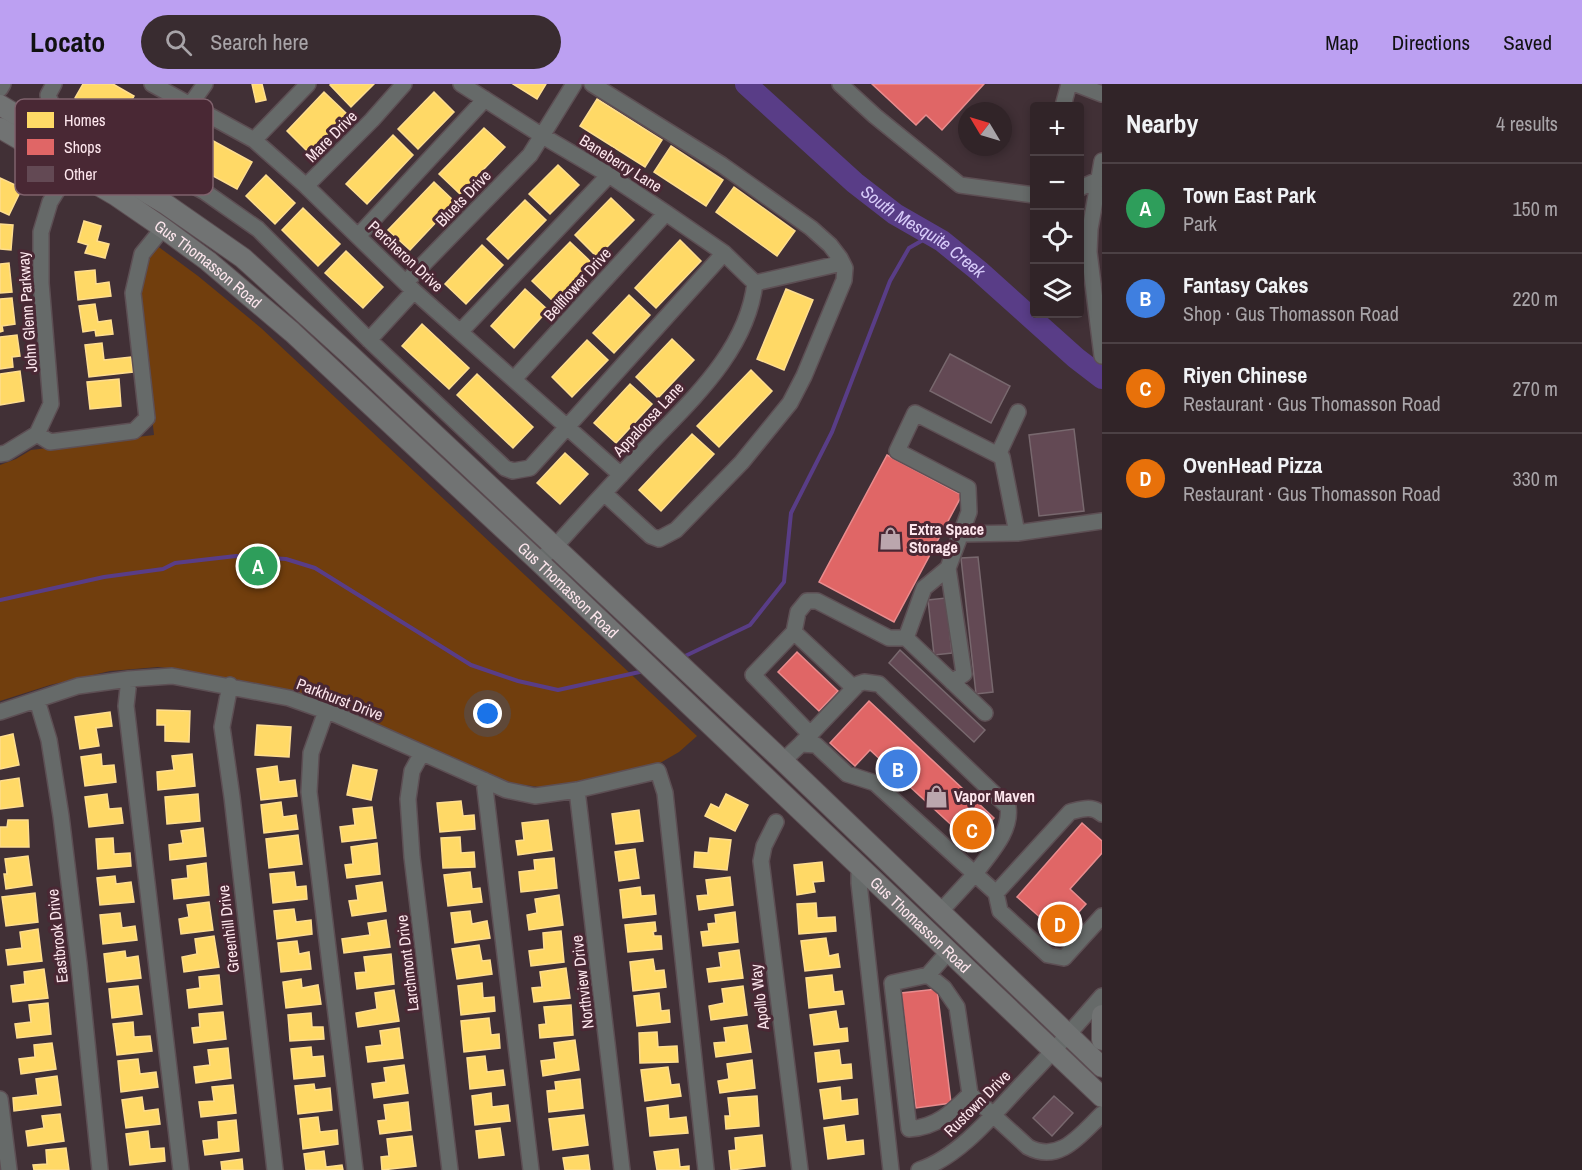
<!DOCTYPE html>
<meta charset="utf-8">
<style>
:root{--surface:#312428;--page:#392c30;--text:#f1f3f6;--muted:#a8a4a8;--line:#4c4145;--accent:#bca0f2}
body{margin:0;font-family:"Archivo Narrow",sans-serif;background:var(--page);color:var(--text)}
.controls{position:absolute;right:18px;top:18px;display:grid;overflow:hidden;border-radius:6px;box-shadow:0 3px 9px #0003}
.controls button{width:54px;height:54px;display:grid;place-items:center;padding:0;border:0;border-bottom:2px solid var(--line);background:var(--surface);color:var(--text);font:30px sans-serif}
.compass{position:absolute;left:958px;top:18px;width:54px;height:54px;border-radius:50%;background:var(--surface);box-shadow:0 3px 9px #0003;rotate:308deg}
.you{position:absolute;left:488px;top:630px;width:21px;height:21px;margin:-15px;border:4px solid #fff;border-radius:50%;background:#1a73e8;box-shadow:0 0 0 9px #1a73e833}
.badge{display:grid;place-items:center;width:39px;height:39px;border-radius:50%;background:var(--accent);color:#fff;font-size:20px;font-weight:700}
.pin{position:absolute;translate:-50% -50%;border:3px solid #fff;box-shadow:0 2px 6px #0006}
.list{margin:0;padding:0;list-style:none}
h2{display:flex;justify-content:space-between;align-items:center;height:78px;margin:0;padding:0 24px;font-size:26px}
h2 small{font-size:20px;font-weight:400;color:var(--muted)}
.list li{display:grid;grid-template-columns:39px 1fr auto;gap:18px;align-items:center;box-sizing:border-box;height:90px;padding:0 24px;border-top:2px solid var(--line)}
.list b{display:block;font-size:22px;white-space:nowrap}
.list p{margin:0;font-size:20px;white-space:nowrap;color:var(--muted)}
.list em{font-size:20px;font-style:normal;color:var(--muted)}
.icon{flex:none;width:33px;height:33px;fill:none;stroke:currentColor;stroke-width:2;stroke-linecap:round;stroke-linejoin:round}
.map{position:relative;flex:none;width:1102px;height:1086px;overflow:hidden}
header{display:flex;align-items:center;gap:36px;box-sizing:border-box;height:84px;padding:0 30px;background:var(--accent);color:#111}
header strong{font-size:28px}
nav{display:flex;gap:33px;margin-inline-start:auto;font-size:21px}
.search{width:420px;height:54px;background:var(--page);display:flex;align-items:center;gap:15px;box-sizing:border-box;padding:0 21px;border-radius:33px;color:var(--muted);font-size:22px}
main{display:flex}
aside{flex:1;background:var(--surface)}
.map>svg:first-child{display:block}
.green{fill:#713e0d}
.homes{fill:#ffd966;stroke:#fedd8e;stroke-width:1.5}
.shops{fill:#e06666;stroke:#e98c8e;stroke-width:1.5}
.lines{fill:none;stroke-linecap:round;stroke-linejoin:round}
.stream{stroke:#593d87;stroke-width:4}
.river{stroke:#593d87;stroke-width:22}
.building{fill:#634954;stroke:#78686e;stroke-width:1.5}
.minor-casing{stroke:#5d4f54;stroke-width:18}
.major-casing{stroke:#5d4f54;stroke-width:22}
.minor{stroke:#666a69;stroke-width:15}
.major{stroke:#717373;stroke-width:20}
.labels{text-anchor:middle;stroke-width:6;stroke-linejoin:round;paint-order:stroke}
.street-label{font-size:16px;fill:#fde6ed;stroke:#492834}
.poi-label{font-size:16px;font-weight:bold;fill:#fde6ed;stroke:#492834;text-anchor:start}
.water-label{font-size:18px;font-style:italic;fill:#d7cbf9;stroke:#492834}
.key{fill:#492834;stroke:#7f616c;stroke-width:1.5}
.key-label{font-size:16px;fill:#fde6ed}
</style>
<header>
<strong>Locato</strong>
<div class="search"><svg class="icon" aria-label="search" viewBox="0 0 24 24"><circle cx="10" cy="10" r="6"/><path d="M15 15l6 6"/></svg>Search here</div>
<nav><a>Map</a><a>Directions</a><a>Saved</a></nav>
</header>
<main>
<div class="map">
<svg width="1102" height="1086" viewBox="0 0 1102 1086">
<rect width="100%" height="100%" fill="#413036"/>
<!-- green -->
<path class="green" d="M156,161L198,192L261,244L697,652L679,668L660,679L618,692L540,703L509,699L493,693L286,605L184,586L158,583L110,587L50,601L0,617V381L16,375L31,366L154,351L139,213L148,173Z"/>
<!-- homes -->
<path class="homes" d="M83,0H113L134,12L119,39L75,14Z
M252,0H262L266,16L256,18Z
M331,0H374L351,23L330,1Z
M513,0H546L537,15Z
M324,8L347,30L309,69L287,47Z
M434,8L454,28L418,65L398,45Z
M597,15L662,56L645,83L580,42Z
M484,44L505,63L460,110L439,90Z
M195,47L252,78L237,105L180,74Z
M393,51L413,71L367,120L346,100Z
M671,62L723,96L706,122L654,88Z
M558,81L579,101L550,130L529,110Z
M266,91L295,119L275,140L246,112Z
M0,94L22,104L9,131L0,127Z
M434,98L455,118L410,166L388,146Z
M734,103L795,147L777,172L716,128Z
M611,114L634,136L597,173L575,151Z
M525,116L546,136L508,175L487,155Z
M303,124L340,160L318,182L282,146Z
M84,137L101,142L97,157L109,160L105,174L85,169L88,161L78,158Z
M0,140L13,141L11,166L0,165Z
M680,156L701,177L656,224L635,204Z
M570,158L592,179L555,219L532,197Z
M482,161L503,181L466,220L445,200Z
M346,167L383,203L363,224L325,189Z
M9,179L12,208L0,209V180Z
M95,186L96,200L109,198L111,212L78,216L75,188Z
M525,205L548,226L514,264L491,242Z
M786,205L813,216L784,286L757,275Z
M629,211L650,231L614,269L593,249Z
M12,214L15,240L2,242L3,247L0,248V215Z
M95,220L98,238L111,236L113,250L96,252L95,246L83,248L79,222Z
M422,240L469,284L449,305L402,262Z
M17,251L20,272L12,273L13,283L0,285V253Z
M672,255L694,276L658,314L636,293Z
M587,256L608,276L572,313L552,293Z
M102,259L104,276L131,273L133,288L89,293L85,261Z
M751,286L772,307L719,363L697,342Z
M20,287L24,317L0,321V290Z
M477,290L533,343L513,364L457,311Z
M119,295L121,322L90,325L87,298Z
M630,300L652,320L616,359L594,339Z
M692,350L714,370L661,427L639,406Z
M565,369L588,390L560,420L537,399Z
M157,626L190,627L189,658L165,657V641H157Z
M110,628L112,642L96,644L99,662L80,665L75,633Z
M257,641L291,643L289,673L255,671Z
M13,650L19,681L0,685V653Z
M101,670L102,682L114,681L116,698L85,702L81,673Z
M192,670L195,702L158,706L157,688L174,686L172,672Z
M353,681L377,686L371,716L347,711Z
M277,682L279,698L295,696L297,712L261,716L257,685Z
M19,694L23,722L0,725V697Z
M107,710L109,725L121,724L123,739L89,743L85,713Z
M198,710L200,737L167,740L165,713Z
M726,710L748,721L735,747L705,732L711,720L719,724Z
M461,717L463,732L474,731L475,745L440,748L437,719Z
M281,718L283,733L296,731L298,745L264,749L261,721Z
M372,723L376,754L342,758L340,743L355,741L353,725Z
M639,726L643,757L616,760L612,730Z
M8,736H28L29,763H0V743H7Z
M548,736L552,766L518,771L516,757L524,756L522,739Z
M203,744L206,772L170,776L169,761L183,759L181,747Z
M298,751L302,780L269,784L266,755Z
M460,753L461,769L474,768L475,783L443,784L441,754Z
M113,754L114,770L130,769L131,782L98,785L96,755Z
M710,754L731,756L727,786L694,783L695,768L708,769Z
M377,759L380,790L347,794L345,781L353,780L351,763Z
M635,765L639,794L619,797L615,768Z
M28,772L32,801L6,805L4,790H7L5,775Z
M554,774L557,804L521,808L519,788L535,786L534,776Z
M822,778L824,797L813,798L815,808L797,811L794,781Z
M206,779L209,811L174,815L172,796L188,794L187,782Z
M294,788L296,803L306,802L307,815L273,819L270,790Z
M470,788L472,805L480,804L482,818L448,822L444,791Z
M115,792L116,800L131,798L134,818L100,821L97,794Z
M730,793L733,821L699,826L697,812L708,811L706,796Z
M382,798L386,827L352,832L349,817L358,816L356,802Z
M640,803L641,812L654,811L656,830L623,834L620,806Z
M35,809L38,838L6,842L2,813Z
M559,811L563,841L529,846L527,831L537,829L535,815Z
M209,818L213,846L181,850L179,835L189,833L187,821Z
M816,819L817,834L835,833L836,847L799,850L797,820Z
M294,825L296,838L311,836L312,850L277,855L274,827Z
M470,827L472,840L487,837L490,854L455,859L451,829Z
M735,828L738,858L703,862L701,848L709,847L708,840L716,839L715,831Z
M120,829L122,844L135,842L137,856L103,860L100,831Z
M386,836L390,863L344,869L342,855L370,851L368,839Z
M655,838L656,847L653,848L654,852H661L662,865L628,868L625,841Z
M38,845L42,877L8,881L6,866L22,864L20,848Z
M561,847L564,878L531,882L529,867L544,865L543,849Z
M214,852L219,883L184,888L182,873L197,870L195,855Z
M826,854L829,872L838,870L840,883L805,887L801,857Z
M297,857L299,870L309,868L311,885L281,888L278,859Z
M479,861L482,877L490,876L492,890L457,895L452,865Z
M739,866L743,894L709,898L707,885L721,883L719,869Z
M125,867L126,874L138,872L141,894L107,898L104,870Z
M391,870L394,900L357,905L355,889L366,888L364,873Z
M653,875L655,887L664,886L666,903L633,907L630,878Z
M566,884L570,914L534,918L532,904L542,903L540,888Z
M44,885L48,914L13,918L11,902L25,900L24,888Z
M219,891L222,920L189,924L187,906L200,904L199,893Z
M832,891L834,908L842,907L844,920L809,924L806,894Z
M301,895L302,904L318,901L321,920L286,924L283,898Z
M482,899L483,914L494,913L495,927L461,931L458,902Z
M138,902L142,930L112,934L109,905Z
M743,902L747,931L711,936L709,922L724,919L722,905Z
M394,906L399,937L358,943L356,929L377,925L375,909Z
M659,909L661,927L669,926L670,938L637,942L634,912Z
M48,919L51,950L17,954L15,940L31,938L29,921Z
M571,921L573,951L540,954L539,941L546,940L544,923Z
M836,927L839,945L847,944L848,957L814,961L810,931Z
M223,928L226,955L194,959L192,944L200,943L199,930Z
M311,929L312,943H323L324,955L290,957L288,931Z
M489,934L491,951L499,950L500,964L464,968L461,937Z
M133,938L134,953L150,952L152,967L117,971L113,940Z
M747,941L751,968L716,973L714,959L726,958L724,944Z
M399,944L403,974L368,978L366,963L382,961L380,947Z
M657,948L658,963L677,962L678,978L640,979L639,949Z
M575,956L579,986L543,992L541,977L556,975L554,959Z
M52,959L56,985L21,990L19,975L35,973L34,961Z
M311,963L312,973L323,972L325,992L294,995L291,965Z
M228,964L231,994L196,999L194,983L210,981L208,966Z
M839,966L841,981L851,980L852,994L818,998L815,969Z
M485,972L487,988L503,986L505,1001L470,1005L467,974Z
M138,975L140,990L156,988L158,1003L121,1008L118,977Z
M752,976L755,1004L720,1009L718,997L729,995L727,980Z
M404,981L408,1009L374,1014L372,1000L386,998L384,984Z
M668,983L671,1001L679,1000L681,1012L645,1017L641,986Z
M57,992L61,1021L14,1027L13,1014L38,1011L36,995Z
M580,995L583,1024L549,1028L547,1007L556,1006L555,998Z
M314,1000L315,1006L330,1004L332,1026L298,1030L295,1002Z
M233,1001L236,1029L201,1033L199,1018L214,1017L212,1003Z
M840,1003L841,1017L857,1015L858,1030L824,1035L820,1006Z
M491,1009L492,1023L508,1021L510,1037L475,1041L472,1012Z
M757,1012L759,1042L726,1045L725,1032H730L728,1014Z
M142,1013L144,1027L158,1025L160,1040L126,1044L122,1016Z
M408,1018L411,1046L380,1050L378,1037L386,1036L384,1021Z
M668,1021L669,1035L686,1033L688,1049L650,1052L647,1024Z
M60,1030L64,1057L28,1062L26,1047L44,1044L42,1032Z
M584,1031L588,1061L553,1066L549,1035Z
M318,1033L320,1048L337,1046L338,1060L303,1065L300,1035Z
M236,1036L239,1067L205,1071L203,1057L219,1055L218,1038Z
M844,1041L846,1058L863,1056L864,1070L828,1075L824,1044Z
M500,1044L504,1071L479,1074L476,1047Z
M148,1047L150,1065L164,1064L165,1077L130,1081L126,1050Z
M762,1051L765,1082L731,1086L729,1067L736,1066L735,1054Z
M412,1052L416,1082L382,1086L381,1073L389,1072L387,1055Z
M66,1064L69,1086H34L33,1081L47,1080L46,1066Z
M678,1065L680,1083L689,1082V1086H657L654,1068Z
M324,1067L326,1083L342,1081L343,1086H306L304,1070Z
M588,1071L590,1086H565L563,1074Z
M242,1075L243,1086H222L221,1078Z"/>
<!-- shops -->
<path class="shops" d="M872,0H984L942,46L926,31L916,41Z
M887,371L962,411L894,538L819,498Z
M797,568L838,607L819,627L778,588Z
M869,617L994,734L971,759L870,666L855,682L830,659Z
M1082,739L1102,757V769L1070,805L1086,820L1059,850L1017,813Z
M937,905L951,1019L916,1024L901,909Z"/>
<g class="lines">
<!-- stream -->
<path class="stream" d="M0,516L104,493L163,485L175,479L236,472L286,475L315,484L471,581L518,597L558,606L644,587
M681,574L750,541L784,498L791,429L832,348L890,197L909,164L923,156L942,157"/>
<!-- river -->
<path class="river" id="s1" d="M746,0L855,99L895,130L942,157L979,187L1076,274L1102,294"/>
</g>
<!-- building -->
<path class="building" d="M950,270L1010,302L991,339L930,307Z
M1074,345L1084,427L1039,432L1029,351Z
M978,473L993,608L976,610L961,474Z
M946,514L952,569L934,571L928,516Z
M900,566L985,646L974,658L889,579Z
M1054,1012L1073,1029L1052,1052L1033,1034Z"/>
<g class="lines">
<defs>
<path id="minor" d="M54,0L48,11L52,21L65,32L205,108L258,145L369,256L505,384L513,387L530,384L724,169
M152,0L254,56L306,102L414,207L621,391
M461,0L541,51L609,91L666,129L724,169L755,199
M592,0L722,81L811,144L830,161L840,174L845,184L844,196L804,292L790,319L742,378L676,446L659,455L651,452L604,409
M840,0L875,32L960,101L1034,111
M1076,0L1102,10
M0,5L3,0
M190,21L205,0
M1063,22L1069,0
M254,56L308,0
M1102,77L1090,145L1089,168L1102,272
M306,102L372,36L404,0
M1080,104L1098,96
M358,152L485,15
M406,198L530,71L574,0
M755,199L842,179
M461,247L609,91
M369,256L414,207
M514,295L666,129
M37,350L50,358L134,347L147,334L133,209L142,170L163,144
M0,370L6,369L37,350L51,320L41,199V148L50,118L75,78
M998,371L1018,328
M1017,449L1102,437
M538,477L554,464C583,431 613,399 644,366C689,318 747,268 755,199
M794,548L798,528L807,517H817L889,554H906L985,629
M906,554L924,504L948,484
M129,595L126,622L181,1086
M952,598L964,590L948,484L969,428L968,404L897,367L915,329L1002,373L1017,449L961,450
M230,601L222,643L232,713L275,1086
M37,616L49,656L61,732L79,880L100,1086
M326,627L311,669L309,708L355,1086
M0,628L78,602L129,595L172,592L289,614L337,631L506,706L535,712L577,706L658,687L665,709L706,1086
M810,650L753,591L794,548L854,604
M801,660L858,600L864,598L879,600L1008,723C1012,748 988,771 975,790L996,809L1000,827L1048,871L1064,874L1102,832
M422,669L412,687L408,715L412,773L450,1086
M783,677L801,660L816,661L847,690L875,699L975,790L940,828
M484,696L531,1086
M577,706L622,1086
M776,738L764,762L761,777L800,1086
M859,782V799L891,1086
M996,809L1070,728C1082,725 1092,721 1102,730
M928,891L949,867
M970,1010C951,1029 937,1043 909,1045L892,899L928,891L944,904L957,923L970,1010L1028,1063C1060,1080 1081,1050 1102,1030
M0,1015L9,1086
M919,1086C959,1073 993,1031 1021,1001C1049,972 1076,942 1102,912"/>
<g id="major">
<path d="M0,21L167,121L243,174L349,270L783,677L1102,983"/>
<path id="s2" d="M0,44L115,111L163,144L208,177L292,248L538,477L1102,1013"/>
<path d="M1102,931V956"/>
</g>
</defs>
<!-- minor casing -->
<use href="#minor" class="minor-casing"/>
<!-- major casing -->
<use href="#major" class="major-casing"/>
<!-- minor -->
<use href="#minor" class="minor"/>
<!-- major -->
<use href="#major" class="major"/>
</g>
<!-- icons -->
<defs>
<symbol id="shop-bare" viewBox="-9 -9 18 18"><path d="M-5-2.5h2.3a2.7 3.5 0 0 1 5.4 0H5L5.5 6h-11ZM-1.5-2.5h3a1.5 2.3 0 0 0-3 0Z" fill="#bba6ad" stroke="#492834" stroke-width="2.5" paint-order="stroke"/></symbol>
</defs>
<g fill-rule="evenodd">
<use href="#shop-bare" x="874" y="438" width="33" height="33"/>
<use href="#shop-bare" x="920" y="696" width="33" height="33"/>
</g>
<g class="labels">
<!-- street labels -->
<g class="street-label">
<text transform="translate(331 52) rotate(-45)" y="6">Mare Drive</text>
<text transform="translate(621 79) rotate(32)" y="6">Baneberry Lane</text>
<text transform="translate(463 114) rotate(-46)" y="6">Bluets Drive</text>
<text transform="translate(406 172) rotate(43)" y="6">Percheron Drive</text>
<text dy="6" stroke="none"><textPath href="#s2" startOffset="249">Gus Thomasson Road</textPath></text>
<text transform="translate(577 200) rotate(-48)" y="6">Bellflower Drive</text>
<text transform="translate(27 228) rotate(-94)" y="6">John Glenn Parkway</text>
<text transform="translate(648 335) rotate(-47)" y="6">Appaloosa Lane</text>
<text dy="6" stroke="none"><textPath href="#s2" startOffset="735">Gus Thomasson Road</textPath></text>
<text transform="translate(340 615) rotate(21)" y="6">Parkhurst Drive</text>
<text dy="6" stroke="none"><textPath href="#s2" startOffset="1221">Gus Thomasson Road</textPath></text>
<text transform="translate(228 845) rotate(-97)" y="6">Greenhill Drive</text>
<text transform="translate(57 852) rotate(-96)" y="6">Eastbrook Drive</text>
<text transform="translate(407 879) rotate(-97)" y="6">Larchmont Drive</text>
<text transform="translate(582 898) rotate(-97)" y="6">Northview Drive</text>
<text transform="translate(759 913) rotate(-97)" y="6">Apollo Way</text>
<text transform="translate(977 1019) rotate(-45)" y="6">Rustown Drive</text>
</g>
<!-- poi labels -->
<g class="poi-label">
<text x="909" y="451">Extra Space<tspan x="909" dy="18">Storage</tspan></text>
<text x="954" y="718">Vapor Maven</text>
</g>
<!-- water labels -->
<g class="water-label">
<text dy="6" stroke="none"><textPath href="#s1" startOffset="231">South Mesquite Creek</textPath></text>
</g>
</g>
<!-- legend -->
<rect x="15" y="15" width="198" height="96" rx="9" class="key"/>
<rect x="27" y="28" width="27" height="16" fill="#ffd966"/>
<rect x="27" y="55" width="27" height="16" fill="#e06666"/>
<rect x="27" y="82" width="27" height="16" fill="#634954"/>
<g class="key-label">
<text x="64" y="42">Homes</text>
<text x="64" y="69">Shops</text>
<text x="64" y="96">Other</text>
</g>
</svg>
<div class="controls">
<button>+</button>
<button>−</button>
<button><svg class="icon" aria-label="locate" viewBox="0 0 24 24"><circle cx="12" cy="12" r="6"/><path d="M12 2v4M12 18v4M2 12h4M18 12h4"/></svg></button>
<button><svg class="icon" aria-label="layers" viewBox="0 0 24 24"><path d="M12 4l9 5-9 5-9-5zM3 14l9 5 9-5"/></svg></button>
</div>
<svg class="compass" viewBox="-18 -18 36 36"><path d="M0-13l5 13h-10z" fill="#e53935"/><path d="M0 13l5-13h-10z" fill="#a8a4a8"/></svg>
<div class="you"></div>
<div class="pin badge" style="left:258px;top:482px;background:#2e9e5b">A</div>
<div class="pin badge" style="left:898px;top:685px;background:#3f7fe0">B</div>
<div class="pin badge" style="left:972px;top:746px;background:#e8710a">C</div>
<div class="pin badge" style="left:1060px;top:840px;background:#e8710a">D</div>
</div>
<aside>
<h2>Nearby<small>4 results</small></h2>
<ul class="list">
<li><span class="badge" style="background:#2e9e5b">A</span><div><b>Town East Park</b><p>Park</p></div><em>150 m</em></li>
<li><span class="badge" style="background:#3f7fe0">B</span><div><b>Fantasy Cakes</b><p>Shop · Gus Thomasson Road</p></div><em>220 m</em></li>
<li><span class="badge" style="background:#e8710a">C</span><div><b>Riyen Chinese</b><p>Restaurant · Gus Thomasson Road</p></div><em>270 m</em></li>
<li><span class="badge" style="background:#e8710a">D</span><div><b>OvenHead Pizza</b><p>Restaurant · Gus Thomasson Road</p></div><em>330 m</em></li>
</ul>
</aside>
</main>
